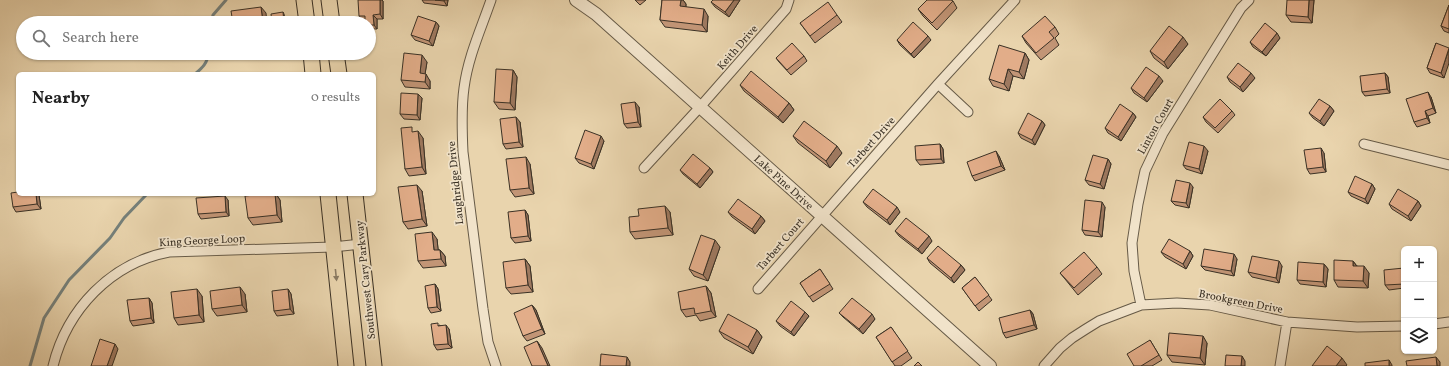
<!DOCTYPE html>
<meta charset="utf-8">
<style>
:root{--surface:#fff;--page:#f6f6f6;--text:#222;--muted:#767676;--line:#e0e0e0}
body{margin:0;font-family:Vollkorn,serif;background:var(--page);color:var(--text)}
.controls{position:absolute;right:12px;bottom:12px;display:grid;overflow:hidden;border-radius:6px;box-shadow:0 1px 3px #0004}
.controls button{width:36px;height:36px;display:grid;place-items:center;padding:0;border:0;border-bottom:1px solid var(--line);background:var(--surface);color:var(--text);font:20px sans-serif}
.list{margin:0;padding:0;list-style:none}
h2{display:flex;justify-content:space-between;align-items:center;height:52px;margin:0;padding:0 16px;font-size:17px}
h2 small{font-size:13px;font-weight:400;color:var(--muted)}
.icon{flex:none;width:22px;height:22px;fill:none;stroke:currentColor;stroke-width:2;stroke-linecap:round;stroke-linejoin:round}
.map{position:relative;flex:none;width:1449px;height:366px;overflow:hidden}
.search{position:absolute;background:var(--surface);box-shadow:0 1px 3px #0004;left:16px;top:16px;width:360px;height:44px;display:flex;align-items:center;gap:10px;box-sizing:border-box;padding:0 14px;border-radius:22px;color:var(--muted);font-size:15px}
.panel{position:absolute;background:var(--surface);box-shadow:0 1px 3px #0004;left:16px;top:72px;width:360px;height:124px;border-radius:6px}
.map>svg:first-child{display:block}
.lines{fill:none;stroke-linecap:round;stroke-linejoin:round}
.stream{stroke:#75807b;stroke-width:3}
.minor-casing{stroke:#665a47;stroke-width:11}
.tertiary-casing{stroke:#665a47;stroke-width:14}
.primary-casing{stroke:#3a3125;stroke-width:17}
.minor{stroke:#f1e3ca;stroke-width:9}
.tertiary{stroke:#f1e3ca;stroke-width:12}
.primary{stroke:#e9d4ad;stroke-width:15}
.wall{fill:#c29576;stroke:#3a3125}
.shaded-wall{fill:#9e7960;stroke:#3a3125}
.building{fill:#e2ad89;stroke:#3a3125}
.oneway{fill:#897a62}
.labels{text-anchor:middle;stroke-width:3.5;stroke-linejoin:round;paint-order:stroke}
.street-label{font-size:11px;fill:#3a3125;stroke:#f1e3ca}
</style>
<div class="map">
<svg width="1449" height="366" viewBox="0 0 1449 366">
<rect width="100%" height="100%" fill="#e9d4ad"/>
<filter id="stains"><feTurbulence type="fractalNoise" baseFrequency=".005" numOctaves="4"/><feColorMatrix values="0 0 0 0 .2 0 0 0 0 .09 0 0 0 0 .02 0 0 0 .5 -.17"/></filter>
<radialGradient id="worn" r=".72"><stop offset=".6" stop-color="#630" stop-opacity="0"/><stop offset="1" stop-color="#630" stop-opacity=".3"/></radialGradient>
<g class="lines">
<!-- stream -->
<path class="stream" d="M211,23L213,15L226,0
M195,74C202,68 208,63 208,53
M30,366L44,318L69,280L110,238L124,218L147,194"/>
<defs>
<path id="minor" d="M491,0C481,29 468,57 464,88C461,109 462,131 463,152L483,309L488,342L496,366
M938,84L968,112
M1364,144L1449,165
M644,168L700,107L786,9L789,0
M758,289L938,84L1015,0
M1141,305L1134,271L1132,243L1138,204L1145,171L1163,133L1241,8L1249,0
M1434,324L1449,322
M53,366C67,309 111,263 169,252L333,247L361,244
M1044,366L1060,348L1072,338L1086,329L1099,321L1141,305L1177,303L1210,305L1287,322L1357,327L1404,326
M1280,366L1287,322"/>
<path id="tertiary" d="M576,0L596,14L990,366"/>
<path id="primary" d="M304,0L307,23
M329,0L332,23
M311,53L313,74
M336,53L339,74
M328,194L346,366
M355,194L374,366"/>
</defs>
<!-- minor casing -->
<use href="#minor" class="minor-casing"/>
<!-- tertiary casing -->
<use href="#tertiary" class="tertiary-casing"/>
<!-- primary casing -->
<use href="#primary" class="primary-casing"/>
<!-- minor -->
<use href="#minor" class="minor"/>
<!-- tertiary -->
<use href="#tertiary" class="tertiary"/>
<!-- primary -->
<use href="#primary" class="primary"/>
</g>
<!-- wall -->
<path class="wall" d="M422,0H448L447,6L424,3Z
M635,0H646L640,5Z
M662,0H683L686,4V7L708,16L707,32L665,27L660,20Z
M740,0L729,17L715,7L711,2Z
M1314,0L1312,23L1291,22L1286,15Z
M383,1V19H377V29H369V23L365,21H362L359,16Z
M953,1L957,8L937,30L923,16L918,9Z
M1449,5V33L1444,31L1441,26Z
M837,15L842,22L815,43L800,23Z
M436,22L439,26L433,46L415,40L411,35Z
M1055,27L1059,34L1055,38L1059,45L1041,60L1026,43L1022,36Z
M1280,38L1266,56L1253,47L1250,42Z
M897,40H931L914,58L900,45Z
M1436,43L1444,78L1430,73L1427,68Z
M1188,44L1168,69L1154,58L1150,51Z
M1025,53L1029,60L1024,79L1013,76L1009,91L993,86L989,79Z
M804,56L807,61L791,75L779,62L776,58Z
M427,62L425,74L430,81V89L405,87L401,80Z
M513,70L517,77L515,110L499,109L494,102Z
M1385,73L1388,77L1390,93L1365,96L1362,92Z
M1227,77L1255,78L1243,92L1230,82Z
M1163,81L1147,102L1134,93L1131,88Z
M740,85L789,103L794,110L783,123L744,91Z
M418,94L422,98L420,120L404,119L400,114Z
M1431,97L1436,113L1428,116L1430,123L1417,127L1414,122Z
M1330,106L1334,111L1324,126L1313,118L1309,113Z
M639,107L641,127L627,128L624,124Z
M1232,111L1235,115L1218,133L1206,122L1203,117Z
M1133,113L1136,117L1121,141L1108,133L1105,128Z
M1042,121L1045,125L1035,145L1021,138L1018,133Z
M520,122L523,147L506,149L503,144Z
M415,132L423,138L426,174L409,176L405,169Z
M793,136L842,153L830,168L798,143Z
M604,141L594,169L579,163L575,158Z
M940,144L943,149L944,163L920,165L916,160Z
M1208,151L1202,174L1186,169L1183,165Z
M1324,153L1326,172L1310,174L1307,169Z
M999,156L1005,170L975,181L972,176Z
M1108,159L1111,164L1104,189L1089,185L1085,180Z
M530,164L534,194L515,197L510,190Z
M710,168L713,172L700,188L683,174L680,170Z
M1372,184L1375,189L1368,204L1351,196L1348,192Z
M1193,187L1189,208L1175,205L1171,201Z
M422,191L427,226L408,229L403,222Z
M264,194H276L280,200L282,222L253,225L248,218Z
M39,195L41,209L16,212L13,207Z
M228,200L229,216L201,219L198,214Z
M1418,201L1421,206L1411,221L1392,209L1389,204Z
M863,202L900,212L890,225L867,207Z
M1105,207L1102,237L1085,235L1082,230Z
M525,210L528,215L531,241L515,243L511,238Z
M670,212L673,235L635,239L630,232Z
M728,212L761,216L765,221L755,234L732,217Z
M895,231L932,241L922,254L899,236Z
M437,239L438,250H440L445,256L446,266L423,268L418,261Z
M720,247L708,281L694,276L689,269Z
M1190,251L1193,256L1186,269L1165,257L1161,252Z
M927,258L961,265L965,270L954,283L930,263Z
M525,259L530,266L533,292L511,294L506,288Z
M1237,259L1234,276L1205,270L1201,266Z
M1353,261L1357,266L1369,273L1368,288L1338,287L1334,280Z
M1324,264L1328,269L1326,287L1300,284L1297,280Z
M1282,266L1279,283L1252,277L1248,272Z
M1097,267L1102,274L1078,295L1065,279L1060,273Z
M1404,268V288L1389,290L1385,285Z
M820,269L833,289L813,302L800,283Z
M975,277L992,300L979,311L962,288Z
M435,284L438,289L441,311L431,313L428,308Z
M706,286L711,293L716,317L700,321L696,315L686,317L681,310Z
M288,289L291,294L294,314L277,316L274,311Z
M245,294L247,312L217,316L212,309Z
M202,296L204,322L178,325L174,318Z
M149,298L152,303L154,323L133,326L130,321Z
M532,305L536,310L545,334L527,341L523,336Z
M1030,310L1033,314L1037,329L1006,338L1003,333Z
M839,313L875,319L863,334L843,317Z
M809,316L794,336L780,326L776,321Z
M439,325L449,329L452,348L437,350L434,345Z
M891,327L912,358L901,366H895L876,337Z
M757,330L762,337L753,354L724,338L719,331Z
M1150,340L1162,360L1152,366H1134Z
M1207,343L1205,365L1172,362L1167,355Z"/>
<!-- shaded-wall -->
<path class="shaded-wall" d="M380,0H382L383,1V19L380,14Z
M444,0H448L447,6L444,1Z
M681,0H683L686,4L685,13L680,6Z
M734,0H740L729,17L725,12Z
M1309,0H1314L1312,23L1308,17Z
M261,7L266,13L267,23H263Z
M704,9L708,16L707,32L702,25Z
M283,12L284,14L286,23H284Z
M373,15L377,19V29L374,25Z
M436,22L439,26L433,46L429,41Z
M1277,33L1280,38L1266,56L1262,52Z
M928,36L931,40L914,58L911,54Z
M1183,37L1188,44L1168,69L1164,62Z
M1449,49V63L1444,78L1441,73Z
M1025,53L1029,60L1024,79L1019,72Z
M422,55L427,62L424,80L420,73Z
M1008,69L1013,76L1009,91L1004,84Z
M513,70L517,77L515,110L510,103Z
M1251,73L1255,78L1243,92L1240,87Z
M1385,73L1388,77L1390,93L1387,89Z
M426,74L430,81V89L425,82Z
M1159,76L1163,81L1147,102L1144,98Z
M1428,92L1431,97L1436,113L1433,108Z
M418,94L422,98L420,120L417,115Z
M635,102L639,107L641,127L638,122Z
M789,103L794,110L783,123L778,117Z
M1330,106L1334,111L1324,126L1320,121Z
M1425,111L1428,116L1430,123L1427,118Z
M1133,113L1136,117L1121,141L1118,137Z
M516,117L520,122L523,147L519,142Z
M1042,121L1045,125L1035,145L1032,140Z
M418,131L423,138L426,174L422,167Z
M601,136L604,141L594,169L591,164Z
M940,144L943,149L944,163L941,159Z
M837,146L842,153L830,168L826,161Z
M1204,146L1208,151L1202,174L1199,169Z
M1321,148L1324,153L1326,172L1323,167Z
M996,151L999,156L1005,170L1001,166Z
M526,157L530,164L534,194L529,188Z
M1108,159L1111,164L1104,189L1100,184Z
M710,168L713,172L700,188L697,184Z
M1190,183L1193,187L1189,208L1186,203Z
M1372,184L1375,189L1368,204L1365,199Z
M417,185L422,191L427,226L422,219Z
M36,194H38L39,195L41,209L37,204Z
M275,194H276L280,200L282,222L277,215Z
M225,196L228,200L229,216L226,212Z
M1418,201L1421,206L1411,221L1408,216Z
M1102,202L1105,207L1102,237L1098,232Z
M665,206L670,212L673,235L668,228Z
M897,207L900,212L890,225L887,220Z
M525,210L528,215L531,241L528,236Z
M761,216L765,221L755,234L752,229Z
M432,232L437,239L439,257L434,250Z
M929,236L932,241L922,254L918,249Z
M715,240L720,247L708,281L703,275Z
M440,250L445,256L446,266L441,259Z
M1190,251L1193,256L1186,269L1183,264Z
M1234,254L1237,259L1234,276L1231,271Z
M525,259L530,266L533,292L528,285Z
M1279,261L1282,266L1279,283L1276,278Z
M1353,261L1358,268L1353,266Z
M1324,264L1328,269L1326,287L1323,282Z
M961,265L965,270L954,283L951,278Z
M1364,266L1369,273L1368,288L1363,281Z
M435,284L438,289L441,311L437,307Z
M706,286L711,293L716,317L711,311Z
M240,287L245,294L247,312L242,305Z
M197,289L202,296L204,322L199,315Z
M288,289L291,294L294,314L290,309Z
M149,298L152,303L154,323L151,318Z
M532,305L536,310L545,334L542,329Z
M1030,310L1033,314L1037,329L1034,325Z
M805,312L809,316L794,336L791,332Z
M872,314L875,319L863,334L859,329Z
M446,325L449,329L452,348L448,344Z
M757,330L762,337L753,354L748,347Z
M1203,336L1207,343L1205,365L1200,358Z
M537,341L542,348L550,366H548Z
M115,344L118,349L112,366H107Z
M1242,356L1245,361V366H1241Z
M627,357L630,362V366H626Z
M1436,357L1440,362V366H1437Z
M1342,358L1347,365L1346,366H1336Z
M1389,360L1392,365V366H1389Z"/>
<!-- building -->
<path class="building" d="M358,0H380V14L373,15L374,25H369V23H365V16H359Z
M435,0H444V1Z
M662,0H681L680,6L704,9L702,25L660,20Z
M713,0H734L725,12L711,2Z
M927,0H951L953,1L932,23L918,9Z
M1287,0H1309L1308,17L1286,15Z
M828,2L837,15L810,36L800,23Z
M1449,5V29L1441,26Z
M261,7L263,23H233L231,11Z
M283,12L284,23H272L271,14Z
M418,16L436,22L429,41L411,35Z
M1045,16L1055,27L1049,32L1054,38L1036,53L1022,36Z
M913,22L928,36L911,54L897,40Z
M1265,23L1277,33L1262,52L1250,42Z
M1169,26L1183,37L1164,62L1150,51Z
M792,43L804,56L787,70L776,58Z
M1436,43L1449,48L1441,73L1427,68Z
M999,45L1025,53L1019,72L1008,69L1004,84L989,79Z
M404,53L422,55L420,73L426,74L425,82L401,80Z
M1238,63L1251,73L1240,87L1227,77Z
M1146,67L1159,76L1144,98L1131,88Z
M496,69L513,70L510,103L494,102Z
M751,71L789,103L778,117L740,85Z
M1385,73L1387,89L1362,92L1360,76Z
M1428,92L1433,108L1425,111L1427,118L1414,122L1406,99Z
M401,93L418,94L417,115L400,114Z
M1220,99L1232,111L1215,128L1203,117Z
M1319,99L1330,106L1320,121L1309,113Z
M635,102L638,122L624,124L621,104Z
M1120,104L1133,113L1118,137L1105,128Z
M1028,113L1042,121L1032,140L1018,133Z
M516,117L519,142L503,144L500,119Z
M804,121L837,146L826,161L793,136Z
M412,127V132L418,131L422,167L405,169L401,128Z
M585,130L601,136L591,164L575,158Z
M1189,142L1204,146L1199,169L1183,165Z
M940,144L941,159L916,160L915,146Z
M1321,148L1323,167L1307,169L1304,150Z
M996,151L1001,166L972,176L967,162Z
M693,154L710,168L697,184L680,170Z
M1093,155L1108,159L1100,184L1085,180Z
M526,157L529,188L510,190L506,159Z
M1355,176L1372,184L1365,199L1348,192Z
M1176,180L1190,183L1186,203L1171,201Z
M417,185L422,219L403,222L398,187Z
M873,189L897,207L887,220L863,202Z
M1398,189L1418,201L1408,216L1389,204Z
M18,192V194H36L37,204L13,207L11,193Z
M264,194H275L277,215L248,218L245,196Z
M225,196L226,212L198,214L196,198Z
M738,199L761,216L752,229L728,212Z
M1085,200L1102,202L1098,232L1082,230Z
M665,206L668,228L630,232L629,217L639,216L638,209Z
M525,210L528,236L511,238L508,212Z
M906,218L929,236L918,249L895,231Z
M432,232L434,250H440L441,259L418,261L415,234Z
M701,235L715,240L703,275L689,269Z
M1169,239L1190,251L1183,264L1161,252Z
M938,246L961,265L951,278L927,258Z
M1204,249L1234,254L1231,271L1201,266Z
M1084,252L1097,267L1074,288L1060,273Z
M1252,256L1279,261L1276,278L1248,272Z
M525,259L528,285L506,288L503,262Z
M1334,260L1353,261V266H1364L1363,281L1334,280Z
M1298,262L1324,264L1323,282L1297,280Z
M1404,268V284L1385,285L1384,270Z
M820,269L830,284L809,297L800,283Z
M975,277L989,295L975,306L962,288Z
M435,284L437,307L428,308L425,286Z
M706,286L711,311L695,314L694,308L681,310L678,292Z
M240,287L242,305L212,309L210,291Z
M197,289L199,315L174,318L171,292Z
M288,289L290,309L274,311L272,291Z
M149,298L151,318L130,321L127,300Z
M852,298L872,314L859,329L839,313Z
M791,301L805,312L791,332L776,321Z
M532,305L542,329L523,336L514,313Z
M1030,310L1034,325L1003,333L999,318Z
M728,314L757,330L748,347L719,331Z
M438,323V326L446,325L448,344L434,345L431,324Z
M891,327L908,351L892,362L876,337Z
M1169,333L1203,336L1200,358L1167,355Z
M100,339L115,344L107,366H91Z
M1150,340L1159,355L1141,366H1134L1127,354Z
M537,341L548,366H532L524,347Z
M1327,346L1342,358L1336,366H1312Z
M601,354L627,357L626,366H600Z
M1226,355L1242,356L1241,366H1225Z
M1436,357L1437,366H1407L1406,361Z
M1389,360V366H1365V363Z
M918,362L922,366H914Z"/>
<!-- one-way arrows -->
<defs><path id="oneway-solid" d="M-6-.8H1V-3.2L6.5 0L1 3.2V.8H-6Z"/></defs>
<use class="oneway" href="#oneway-solid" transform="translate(336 275) rotate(84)"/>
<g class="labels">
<!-- street labels -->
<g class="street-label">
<text transform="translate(737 47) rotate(-49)" y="4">Keith Drive</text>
<text transform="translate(1155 126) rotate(-61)" y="4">Linton Court</text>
<text transform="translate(871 142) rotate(-48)" y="4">Tarbert Drive</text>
<text transform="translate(784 182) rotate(42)" y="4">Lake Pine Drive</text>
<text transform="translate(455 183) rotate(-96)" y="4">Laughridge Drive</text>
<text transform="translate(202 240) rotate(-3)" y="4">King George Loop</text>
<text transform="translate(780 244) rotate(-49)" y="4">Tarbert Court</text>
<text transform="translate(365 280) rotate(-96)" y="4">Southwest Cary Parkway</text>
<text transform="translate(1241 301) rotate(11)" y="4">Brookgreen Drive</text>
</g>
</g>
<rect width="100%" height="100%" filter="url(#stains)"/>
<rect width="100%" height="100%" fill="url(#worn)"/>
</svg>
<div class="controls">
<button>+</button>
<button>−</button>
<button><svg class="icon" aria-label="layers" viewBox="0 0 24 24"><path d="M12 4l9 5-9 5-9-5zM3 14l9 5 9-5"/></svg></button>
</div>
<div class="search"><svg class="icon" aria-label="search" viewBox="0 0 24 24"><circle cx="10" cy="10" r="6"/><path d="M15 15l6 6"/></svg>Search here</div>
<section class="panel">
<h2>Nearby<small>0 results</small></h2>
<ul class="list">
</ul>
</section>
</div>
